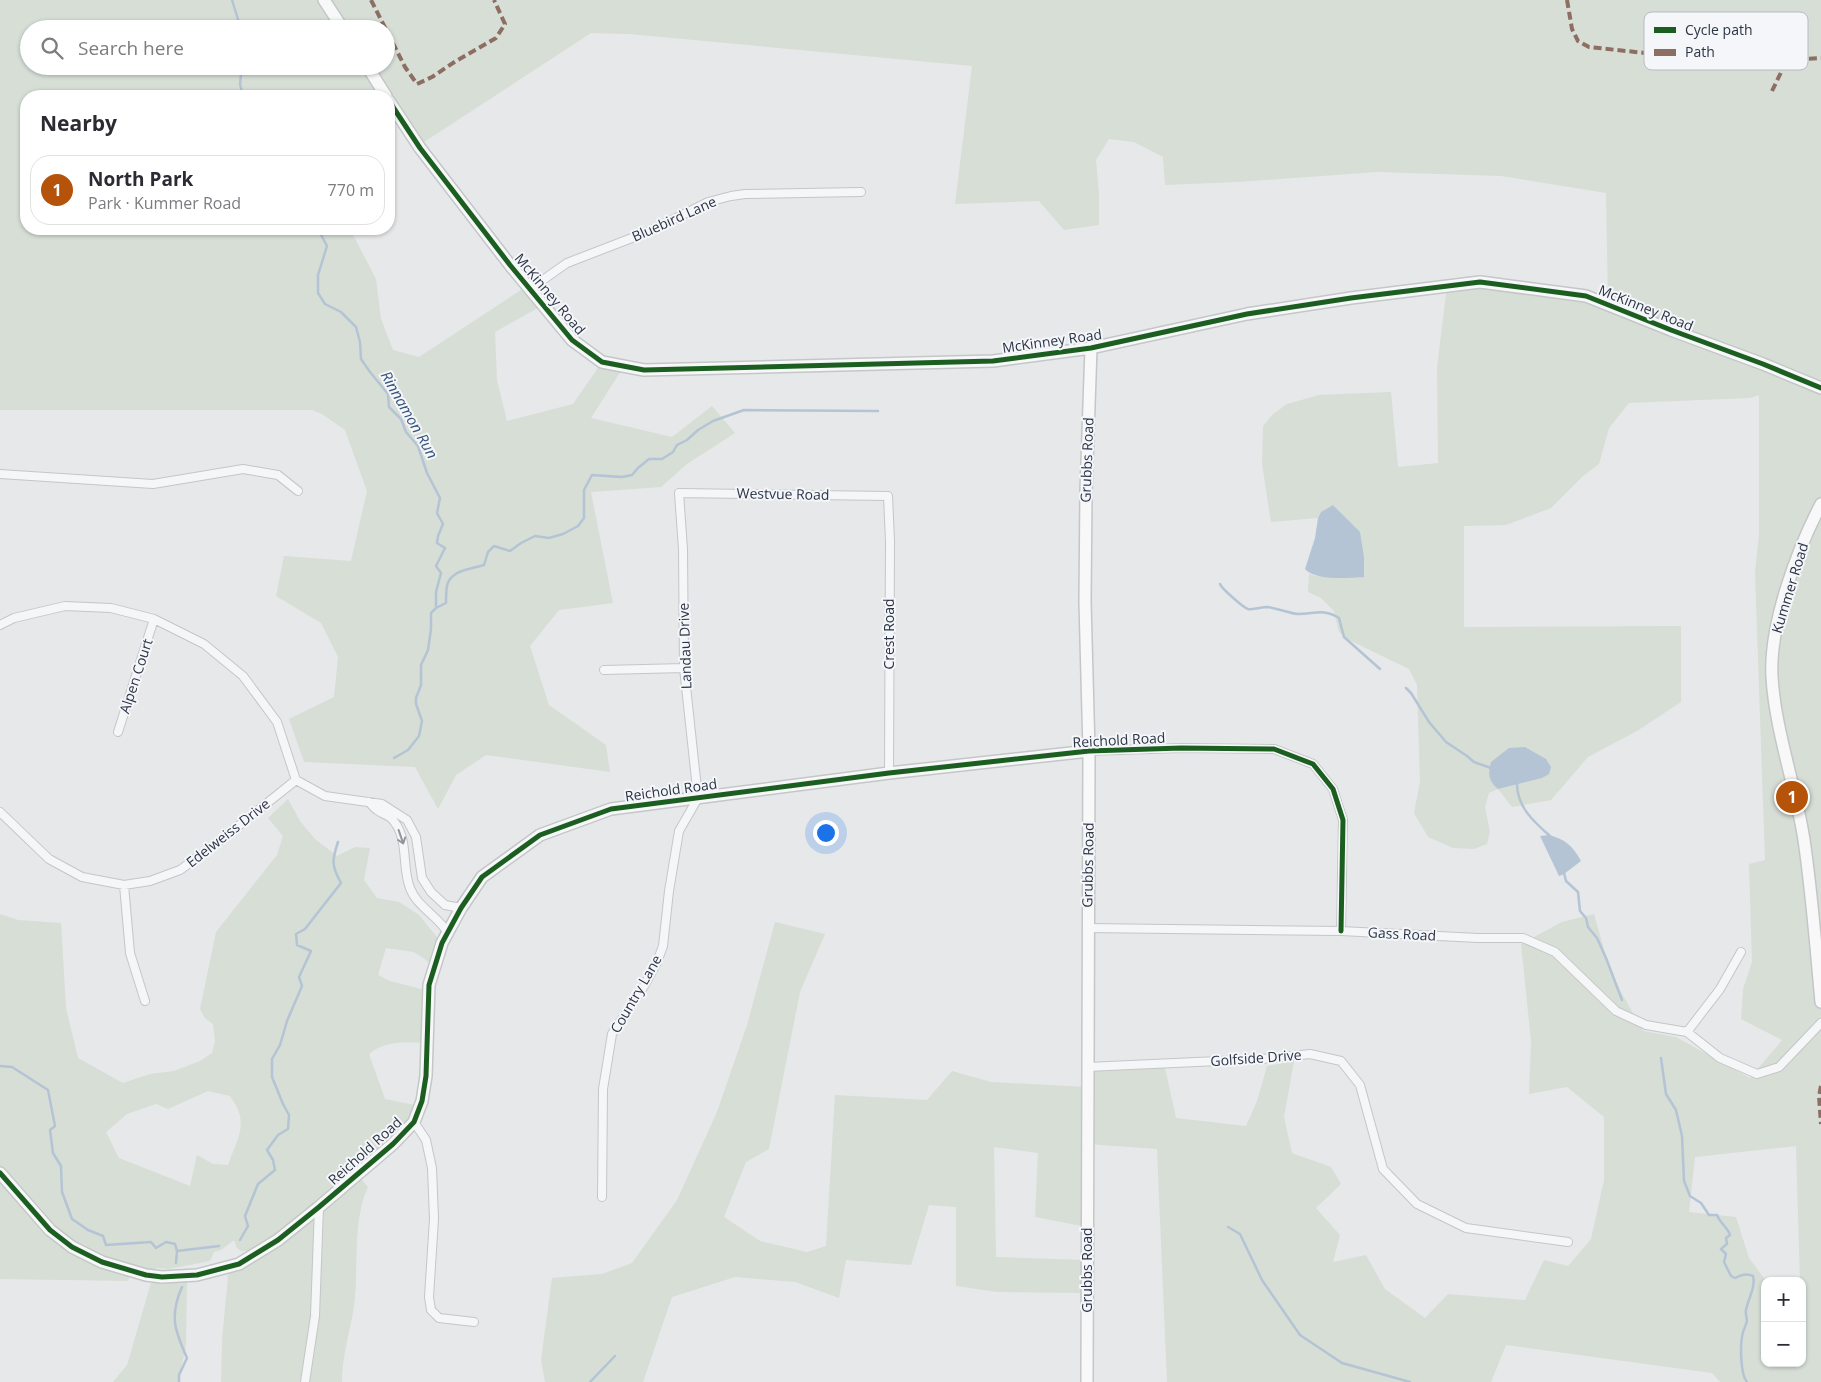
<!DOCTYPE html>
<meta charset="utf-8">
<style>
:root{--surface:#fff;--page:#f2f2f3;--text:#2b2b33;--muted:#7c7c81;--line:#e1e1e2;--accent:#b45309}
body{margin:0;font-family:"Open Sans",sans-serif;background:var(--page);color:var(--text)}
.controls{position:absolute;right:15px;bottom:15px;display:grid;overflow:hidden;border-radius:10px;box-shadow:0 1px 4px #0004}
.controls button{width:45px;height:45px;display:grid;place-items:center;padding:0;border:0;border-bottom:1px solid var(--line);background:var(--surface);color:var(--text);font:25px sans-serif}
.you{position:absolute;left:825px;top:832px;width:18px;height:18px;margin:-12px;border:4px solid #fff;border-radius:50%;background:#1a73e8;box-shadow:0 0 0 8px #1a73e833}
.badge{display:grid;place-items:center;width:32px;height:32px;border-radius:50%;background:var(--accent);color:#fff;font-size:16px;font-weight:700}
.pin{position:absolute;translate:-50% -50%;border:2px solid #fff;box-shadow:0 1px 5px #0006}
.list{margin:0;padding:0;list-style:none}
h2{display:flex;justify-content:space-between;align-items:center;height:65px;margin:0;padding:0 20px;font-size:21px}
h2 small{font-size:16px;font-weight:400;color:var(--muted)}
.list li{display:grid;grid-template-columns:32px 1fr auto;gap:15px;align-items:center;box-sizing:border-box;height:70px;margin:0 10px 10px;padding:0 10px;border:1px solid var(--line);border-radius:20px}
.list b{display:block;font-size:19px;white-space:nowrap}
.list p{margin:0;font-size:16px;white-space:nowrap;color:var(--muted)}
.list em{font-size:16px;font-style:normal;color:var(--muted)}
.icon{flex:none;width:28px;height:28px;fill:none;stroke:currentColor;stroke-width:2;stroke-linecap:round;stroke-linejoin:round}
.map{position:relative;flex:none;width:1821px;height:1382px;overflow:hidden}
.search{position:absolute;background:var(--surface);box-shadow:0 1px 4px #0004;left:20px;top:20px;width:375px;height:55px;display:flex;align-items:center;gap:12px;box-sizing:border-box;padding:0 18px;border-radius:28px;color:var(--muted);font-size:19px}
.panel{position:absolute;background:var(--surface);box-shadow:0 1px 4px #0004;left:20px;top:90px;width:375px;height:145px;border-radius:20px}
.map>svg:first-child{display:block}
.green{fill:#d6ded6;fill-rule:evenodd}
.water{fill:#b4c4d5}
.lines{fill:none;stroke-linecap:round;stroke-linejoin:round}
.stream{stroke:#b4c4d5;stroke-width:2.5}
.street-casing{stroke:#c4c6c8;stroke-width:10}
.secondary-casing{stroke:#c4c6c8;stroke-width:14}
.street{stroke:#f5f6f7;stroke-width:8}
.secondary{stroke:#f8f8f8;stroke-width:11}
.quiet{stroke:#8d6e63;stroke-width:4;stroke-dasharray:8 4;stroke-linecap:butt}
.cycleway-casing{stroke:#f4f6f9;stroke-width:8}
.cycleway{stroke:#1b5e20;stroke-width:5}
.oneway{stroke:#90959e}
.labels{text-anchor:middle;stroke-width:4;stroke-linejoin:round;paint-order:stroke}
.street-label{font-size:14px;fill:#2b3445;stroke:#f4f6f9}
.water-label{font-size:15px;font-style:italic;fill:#34527a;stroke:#f4f6f9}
.key{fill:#f4f6f9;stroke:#b8bcc3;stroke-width:1}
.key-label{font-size:14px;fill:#2b3445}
</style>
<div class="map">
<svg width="1821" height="1382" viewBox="0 0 1821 1382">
<rect width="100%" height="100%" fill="#e6e8ea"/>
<!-- green -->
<path class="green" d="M0,0H1821V1382H1720L1712,1373L1506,1345L1491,1382H1167L1157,1149L1087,1144V1227L1035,1217L1038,1153L994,1147L996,1257L1087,1260V1293L997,1292L956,1286V1207L929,1205L911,1265L846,1260L839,1298L795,1282L735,1277L672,1297L643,1382H545L541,1360L552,1278L602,1274L632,1263L677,1200L717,1112L747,1025L775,922L825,934L800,992L769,1149L746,1162L724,1217L760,1241L807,1252L826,1246L835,1095L927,1100L952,1071L991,1082L1087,1087V1067L1164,1063L1176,1118L1246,1126L1257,1101L1267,1066L1294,1061L1284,1117L1292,1153L1331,1167L1341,1184L1316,1208L1340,1235L1333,1262L1366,1255L1385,1289L1425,1318L1448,1294L1525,1300L1544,1260L1568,1266L1591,1239L1604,1180V1117L1567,1087L1529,1094L1531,1041L1521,944L1562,922L1594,914L1611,974L1643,1031L1676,1037L1750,1078L1782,1040L1741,1019L1743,989L1752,962L1749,864L1765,860L1755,572L1759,534V395L1750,398L1629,403L1609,428L1599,464L1583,476L1551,508L1506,525L1464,526V627L1681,626V702L1637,731L1588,757L1551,800L1512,807L1498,789L1489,793L1485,807L1490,832L1487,844L1474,849L1453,848L1428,837L1414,813L1420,782L1417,685L1409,669L1347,639L1339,632L1334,611L1321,598L1308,592L1309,574L1316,576L1364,577V557L1342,514L1333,505L1321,512L1318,518L1271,522L1262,464L1263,426L1272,415L1287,404L1319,395L1391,392L1398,467L1438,463L1437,367L1447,286L1480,282L1608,301L1606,193L1501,176L1377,172L1238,182L1165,185L1163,157L1134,142L1109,139L1096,160L1099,194V225L1064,230L1039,201L955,204L972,66L629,34L591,33L421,144L389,96H26V229H350L376,279L381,319L393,350L419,357L527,286L543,305L495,332L497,380L507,421L573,404L602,362L624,366L591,418L672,437L712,406L735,433L687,464L661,487L591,492L613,603L559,610L530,646L549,705L606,745L610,772L486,755L456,775L438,809L415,767L304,762L289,719L334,697L338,657L321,623L276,596L284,556L351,561L367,491L345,430L322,414L312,410H0ZM29,29H386V66H29ZM1796,1146L1800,1281H1802V1363H1765L1766,1281L1749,1258L1736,1217L1689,1212L1695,1157Z
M288,799L300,821L315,839L337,856L355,847L370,848L364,880L377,898L399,902L419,915L442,943L435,966L414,952L386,948L378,975L390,981L429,991L427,1043C406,1042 386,1040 369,1054L385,1099L420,1106L414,1122L358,1175L368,1187C352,1221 359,1269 354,1306C350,1332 342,1356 342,1382H221L222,1340L229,1266L249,1257L247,1251H241L237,1248L234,1240L221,1250L214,1252L210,1261L169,1269L156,1268L154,1275H187L186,1346L178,1382H113L127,1365L153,1276L131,1271L128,1281L0,1279V914L18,920L61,923L66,1008L78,1058L123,1083L150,1074L174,1071L200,1061L212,1053L215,1041L213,1024L205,1018L200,1009L216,932L277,855L283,836L268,818ZM208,1091L230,1096C250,1123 238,1137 228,1165L213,1164L197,1155L190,1186L119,1158L106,1132L127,1114L156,1104L168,1109Z"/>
<!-- water -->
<path class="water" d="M1333,505L1360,532L1364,557V577C1349,578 1315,581 1305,569L1315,538L1318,518L1321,512Z
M1525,747L1546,759L1551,767L1549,774L1542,778L1498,789C1488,780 1488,774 1491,762L1509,748Z
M1549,835C1565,839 1573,846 1581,861L1564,874L1559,876L1540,836Z"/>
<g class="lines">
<!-- stream -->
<path class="stream" d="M232,0L241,29
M242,66L240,84L243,96
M313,229L320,233L327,246L318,275V293L325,304L341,312L356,327L360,342L361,359L370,372L388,394L389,407L401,419L406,432L418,446L427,473L440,498L437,513L443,524L438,536L437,543L445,548L436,566L441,573L436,592V608L431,613V629L428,650L421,665V685L416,698V704L422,721L419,736L408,750L394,758
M1220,584C1222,589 1244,608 1248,609C1255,610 1261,607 1267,607C1278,608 1287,613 1298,614C1315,614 1323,608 1339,618L1344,637L1380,669
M436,608L446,603C446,598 446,592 447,586C450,570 471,569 484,565L488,552L494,546L510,551L521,543L535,536L549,538L563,534L578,526L584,518V490L592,475L622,477L632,475L638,468L649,459H662L673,452L677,445L687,440L698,430L713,421L744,410L878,411
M1406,688L1411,693L1429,722L1446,742L1467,756L1474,762L1491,768
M1515,783L1517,784C1517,807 1534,822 1550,836
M1564,873L1566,881L1578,892L1580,911L1586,918L1588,927L1597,938L1606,958L1622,1000
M1661,1058L1666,1094L1676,1110L1682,1136L1684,1181L1690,1196L1701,1203L1709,1215H1717C1720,1223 1728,1228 1730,1235L1726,1238L1727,1244L1721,1249L1726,1254L1724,1262L1731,1276L1735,1278C1741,1275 1746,1273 1753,1276C1756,1287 1748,1299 1746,1310C1745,1313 1747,1318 1747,1321C1746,1325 1744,1329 1743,1332C1740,1343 1740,1374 1747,1382
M0,1066L12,1067L48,1090L55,1126L50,1130L53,1153L61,1166L62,1192L72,1219L88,1230L103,1236L106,1245L151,1242L156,1248L166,1242L175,1244L177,1251L176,1263
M1228,1227L1240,1234L1262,1280L1300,1335L1342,1363L1410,1382
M240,1240L248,1226L245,1216L258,1184L275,1170L273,1160L267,1150L278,1135L288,1129L289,1115L283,1104L272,1077V1059L280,1045L287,1021L302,986L299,977L311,951L297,945L296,934L305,929L341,883C331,865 332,860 338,842
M177,1251L219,1246
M179,1382V1375L187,1358C175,1331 169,1316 182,1287
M590,1382L615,1356"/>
<defs>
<path id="street" d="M530,289L567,263L650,231L708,202L731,196L745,194L861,192
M0,474L153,484L243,469L278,475L298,491
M0,625L14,618L65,606L111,608L154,619L204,644L243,676L277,722L296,780L325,796L382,804L407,820L416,837L422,878L431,892L445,905L461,908
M604,670L684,668
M118,732L154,619
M1089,751L1181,748L1274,749L1313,764L1333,789L1343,820L1341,931
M369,802C372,805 374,808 377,810C381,813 387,815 391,818C410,837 401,866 410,888C417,907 438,916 448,933
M0,812L49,859L82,877L124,885L150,881L180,870L217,843L296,780
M124,885L130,953L145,1001
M1087,928L1341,931L1478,938H1523L1555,952L1616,1011L1646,1025L1687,1032
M1741,952L1720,989L1687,1032L1720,1058L1757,1074L1779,1067L1821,1023
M1087,1067L1262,1059L1310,1054L1341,1061L1360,1085L1383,1169L1417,1204L1466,1228L1568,1242
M414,1122L426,1140L432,1168L434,1219L429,1297L431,1310L439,1318L474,1322
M602,1197L603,1089L612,1034L644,986L657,962L663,946L669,891L679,831L698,798L684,668L683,549L679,493L888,496L890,541L889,773
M305,1382L315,1316L319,1207"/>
<path id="secondary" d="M324,0L343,29
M367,66L386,96
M389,101L420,148L510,265L572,340L602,362L644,370L993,361L1091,348L1247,314L1351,298L1480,282L1586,296L1671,330L1763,364L1821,388
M1821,504C1797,550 1769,625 1772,677C1775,730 1796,787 1804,840C1812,894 1816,948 1821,1002
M0,1173L50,1230L72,1247L102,1262L146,1275L162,1277L197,1275L239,1264L278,1240L319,1207L393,1144L414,1122L422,1101L426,1076L429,985L442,943L461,908L482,877L540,835L611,809L889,773L1089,751
M1087,1382L1089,751L1085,602L1086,491L1091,348"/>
</defs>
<!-- street casing -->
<use href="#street" class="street-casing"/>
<!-- secondary casing -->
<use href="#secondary" class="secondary-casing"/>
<!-- street -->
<use href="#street" class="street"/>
<!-- secondary -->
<use href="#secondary" class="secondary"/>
<!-- quiet -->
<path class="quiet" d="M371,0L405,67L417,84L432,77L456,61L496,38L505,24L494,0
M1567,0L1572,29L1578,41L1589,47L1701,59L1764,61L1821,58
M1772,91L1787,60
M1821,1086L1819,1096L1821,1124"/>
<defs>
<path id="cycleway" d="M389,101L420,148L510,265L572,340L602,362L644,370L993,361L1091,348L1247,314L1351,298L1480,282L1586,296L1671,330L1763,364L1821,388
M0,1173L50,1230L72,1247L102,1262L146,1275L162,1277L197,1275L239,1264L278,1240L319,1207L393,1144L414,1122L422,1101L426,1076L429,985L442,943L461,908L482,877L540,835L611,809L889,773L1089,751L1181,748L1274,749L1313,764L1333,789L1343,820L1341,931"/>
</defs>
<!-- cycleway casing -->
<use href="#cycleway" class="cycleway-casing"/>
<!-- cycleway -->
<use href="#cycleway" class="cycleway"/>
</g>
<!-- one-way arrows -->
<defs><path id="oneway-shaft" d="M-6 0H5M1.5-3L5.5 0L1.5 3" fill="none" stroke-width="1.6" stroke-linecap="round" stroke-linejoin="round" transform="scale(1.25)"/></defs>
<use class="oneway" href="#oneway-shaft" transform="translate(401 837) rotate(71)"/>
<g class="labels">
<!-- street labels -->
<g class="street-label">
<text transform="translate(674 219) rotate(-24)" y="5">Bluebird Lane</text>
<text transform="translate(550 294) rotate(50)" y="5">McKinney Road</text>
<text transform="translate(1646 308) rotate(22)" y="5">McKinney Road</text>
<text transform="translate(1052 341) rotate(-8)" y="5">McKinney Road</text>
<text transform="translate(1087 460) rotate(-88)" y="5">Grubbs Road</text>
<text transform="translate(783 494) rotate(1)" y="5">Westvue Road</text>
<text transform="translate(1790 588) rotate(-73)" y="5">Kummer Road</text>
<text transform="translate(889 634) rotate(-90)" y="5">Crest Road</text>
<text transform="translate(685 646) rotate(-92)" y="5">Landau Drive</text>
<text transform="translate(136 676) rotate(-72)" y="5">Alpen Court</text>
<text transform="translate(1119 740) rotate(-3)" y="5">Reichold Road</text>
<text transform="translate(671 790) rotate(-8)" y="5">Reichold Road</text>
<text transform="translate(228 833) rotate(-38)" y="5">Edelweiss Drive</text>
<text transform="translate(1088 865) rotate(-89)" y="5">Grubbs Road</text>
<text transform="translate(1402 934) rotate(3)" y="5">Gass Road</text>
<text transform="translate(636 994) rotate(-60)" y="5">Country Lane</text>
<text transform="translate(1256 1058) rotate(-4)" y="5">Golfside Drive</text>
<text transform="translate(365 1151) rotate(-42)" y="5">Reichold Road</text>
<text transform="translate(1087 1270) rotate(-90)" y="5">Grubbs Road</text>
</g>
<!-- water labels -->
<g class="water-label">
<text transform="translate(409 415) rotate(60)" y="5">Rinnamon Run</text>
</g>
</g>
<!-- legend -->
<rect x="1644" y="12" width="164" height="58" rx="8" class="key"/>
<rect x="1654" y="27" width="22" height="6" fill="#1b5e20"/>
<rect x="1654" y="49" width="22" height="7" fill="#8d6e63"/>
<g class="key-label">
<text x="1685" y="35">Cycle path</text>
<text x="1685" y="57">Path</text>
</g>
</svg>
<div class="controls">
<button>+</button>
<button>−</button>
</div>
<div class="you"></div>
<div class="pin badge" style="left:1792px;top:797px">1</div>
<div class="search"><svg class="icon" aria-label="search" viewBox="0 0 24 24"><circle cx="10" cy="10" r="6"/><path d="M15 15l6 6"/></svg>Search here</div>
<section class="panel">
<h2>Nearby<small></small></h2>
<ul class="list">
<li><span class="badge">1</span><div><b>North Park</b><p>Park · Kummer Road</p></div><em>770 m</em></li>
</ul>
</section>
</div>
